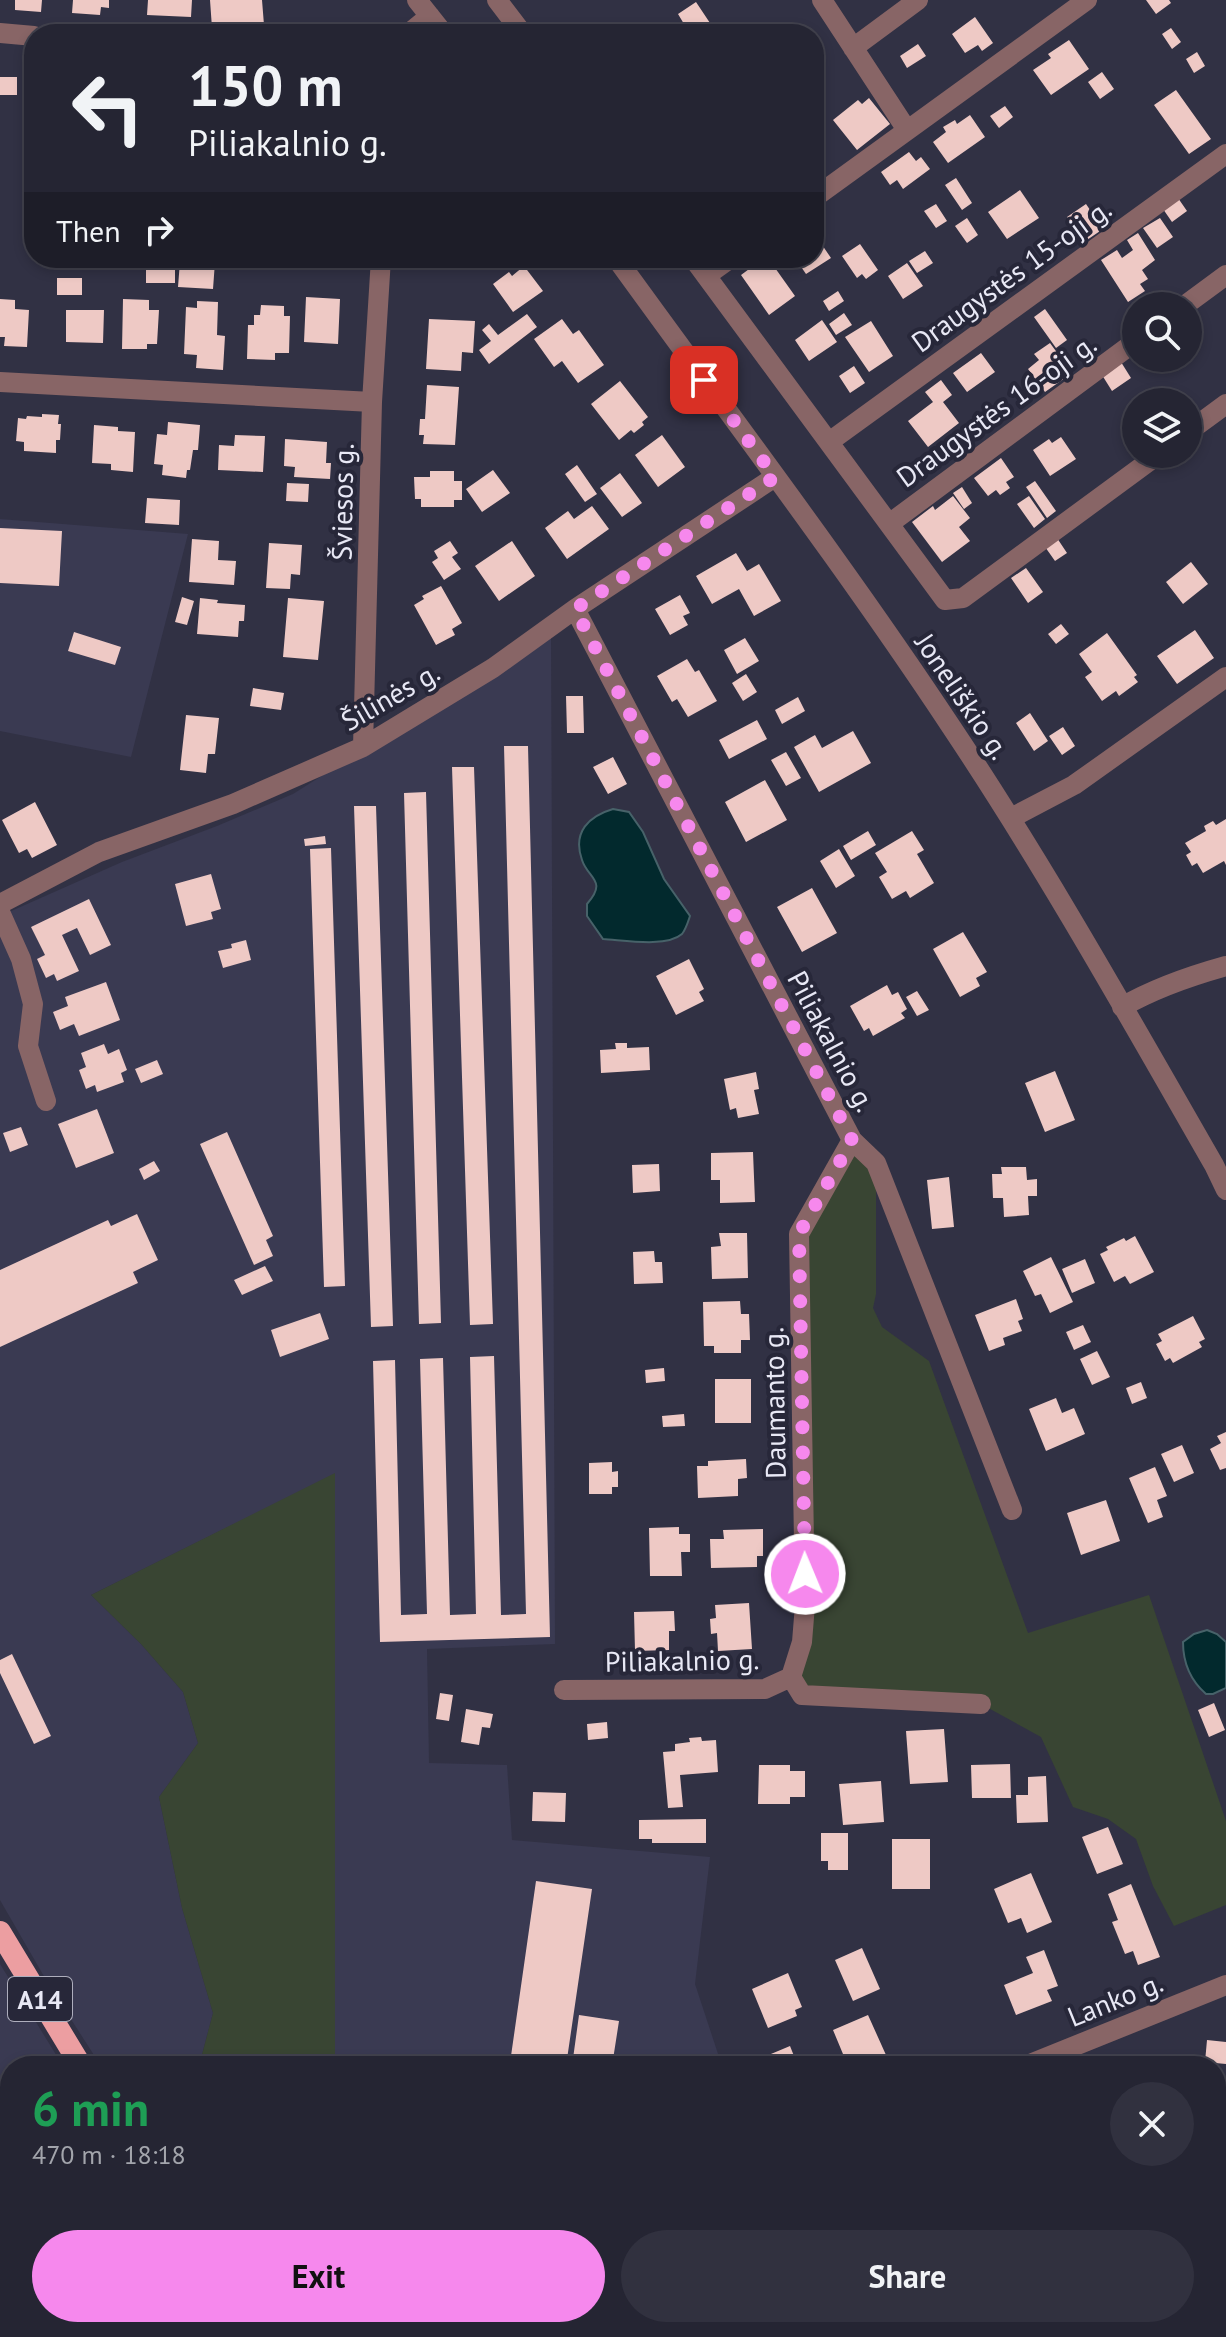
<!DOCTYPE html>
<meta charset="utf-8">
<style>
:root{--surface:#252533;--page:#31313f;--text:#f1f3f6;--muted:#a3a5ac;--line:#42424e;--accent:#f688ed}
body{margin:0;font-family:"PT Sans",sans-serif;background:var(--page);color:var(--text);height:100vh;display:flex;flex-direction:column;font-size:30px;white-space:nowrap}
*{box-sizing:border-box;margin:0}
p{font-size:26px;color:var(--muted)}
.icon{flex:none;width:44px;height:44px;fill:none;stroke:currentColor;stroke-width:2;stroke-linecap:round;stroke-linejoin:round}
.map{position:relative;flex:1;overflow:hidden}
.sheet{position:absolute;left:0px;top:2056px;width:1226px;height:282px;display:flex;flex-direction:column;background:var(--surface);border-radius:32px 32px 0 0;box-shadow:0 4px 12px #0003,0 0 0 2px var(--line)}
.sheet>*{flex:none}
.banner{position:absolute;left:24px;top:24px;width:800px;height:244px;border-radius:32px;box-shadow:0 4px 12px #0003,0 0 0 2px var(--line);background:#252533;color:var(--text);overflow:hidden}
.controls{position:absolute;left:1122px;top:292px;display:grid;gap:16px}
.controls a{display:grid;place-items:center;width:80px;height:80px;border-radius:50%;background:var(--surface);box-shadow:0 4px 12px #0003,0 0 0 2px var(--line);font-size:40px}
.pin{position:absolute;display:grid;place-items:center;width:68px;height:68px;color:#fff;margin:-34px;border-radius:16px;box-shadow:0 4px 12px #0006}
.me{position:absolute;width:88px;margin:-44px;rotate:359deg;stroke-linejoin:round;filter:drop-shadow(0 0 6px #0008)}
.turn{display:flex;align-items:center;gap:28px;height:168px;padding:0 32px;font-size:36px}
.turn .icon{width:104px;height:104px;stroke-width:2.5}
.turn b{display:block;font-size:56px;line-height:68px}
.then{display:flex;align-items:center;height:76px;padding:0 32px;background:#0003;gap:16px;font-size:30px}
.round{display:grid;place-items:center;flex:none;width:84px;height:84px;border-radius:42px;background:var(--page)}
.summary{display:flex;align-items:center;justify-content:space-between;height:136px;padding:0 32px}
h1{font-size:48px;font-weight:700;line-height:60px;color:#1e9e55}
.action{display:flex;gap:16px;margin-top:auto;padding:16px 32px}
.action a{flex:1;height:92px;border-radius:48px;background:var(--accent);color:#111;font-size:32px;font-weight:700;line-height:92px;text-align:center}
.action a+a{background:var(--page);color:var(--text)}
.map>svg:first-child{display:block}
</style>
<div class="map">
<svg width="1226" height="2337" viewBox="0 0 1226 2337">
<rect width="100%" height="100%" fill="#313144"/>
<!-- built -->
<path fill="#3a3a52" d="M0,519L188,534L131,757L0,731Z
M551,632L555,1644L427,1649L429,1763L507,1765L512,1840L710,1857L695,1984L722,2066H335V1474L91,1595L141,1644L183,1692L198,1743L159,1797L182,1908L213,2013L199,2066H101L49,1985L0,1900V916L122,862L217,826L293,794Z
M0,1964L63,2066H10V2328H240L246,2337H0Z
M335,2328H720L727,2337H335Z"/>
<!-- green -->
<path fill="#394533" d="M852,1140L876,1163V1294L873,1308L882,1327L929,1361L1028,1633L1149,1595L1226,1821V1905L1174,1926L1153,1886L1136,1839L1108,1819L1073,1807L1041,1737L981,1704L802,1695L791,1677L802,1642L799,1234Z
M335,1473V2066H199L213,2013L182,1908L159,1797L198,1743L183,1692L141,1644L91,1595Z"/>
<!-- water -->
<path fill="#02292d" stroke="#476269" stroke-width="2" d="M613,809L629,812L643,832L664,879L690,916C688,922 686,929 682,934C666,948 623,940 603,939L587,916V904C608,880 588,879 582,860C572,832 589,816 613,809Z
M1207,1630L1217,1634L1226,1642V1688L1213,1694H1206C1190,1680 1183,1662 1183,1642L1194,1634Z"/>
<!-- building -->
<path fill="#eec9c5" d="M15,0H42L41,12L15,10Z
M73,0H109V8L101,7L100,15L72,13Z
M148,0H192L191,17L147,15Z
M210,0H262L264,25L212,28Z
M1146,0H1169L1171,3L1156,14Z
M696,2L714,29L711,31L713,34H690L678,14Z
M975,17L993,43L982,51L978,45L965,53L952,34Z
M1171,28L1181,42L1172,49L1162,34Z
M1069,40L1089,69L1051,95L1033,70L1051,58L1048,54Z
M918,44L926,56L907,68L900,56Z
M1197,52L1205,66L1194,73L1186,59Z
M1102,72L1114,89L1100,99L1088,82Z
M0,77H17V95H0Z
M1176,90L1211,139L1189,154L1154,105Z
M869,98L890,124L857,150L833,120L858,100L862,104Z
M1005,106L1013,117L999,128L990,116Z
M970,115L985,137L948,163L933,142L946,132L943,127L955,120L957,124Z
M909,152L916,161L921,157L930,169L903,189L897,180L890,185L881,172Z
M956,178L972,203L962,210L945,185Z
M1020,190L1039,218L1007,239L988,212Z
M1178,198L1187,211L1172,222L1163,209Z
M936,204L947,221L936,228L924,211Z
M1086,204L1103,229L1084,242L1067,217Z
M967,218L978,235L967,243L955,226Z
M1160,218L1173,237L1157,248L1143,228Z
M814,233L831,258L806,274L795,258H814Z
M1138,233L1155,260L1142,270L1148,279L1140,284L1145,291L1128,302L1101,260L1117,250L1122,258L1133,250L1127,240Z
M860,244L878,270L866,279L862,274L857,278L842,256Z
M925,251L933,263L917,273L909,261Z
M336,258H359L358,266L335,265Z
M764,258H768L795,296L769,315L741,275Z
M146,259H175V283H146Z
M180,261L215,262L213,289L178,287Z
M907,263L923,286L903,299L888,276Z
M524,266L543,291L513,312L493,284L509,272L512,276Z
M57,278H82V295H57Z
M838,291L844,301L829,311L823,301Z
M306,297L340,299L338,344L304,342Z
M0,299L15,300V309L29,310L27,347L4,346L5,337H0Z
M123,299L149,300V310H159L157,344H147V349H122Z
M197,301L218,302L217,335L225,336L223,370L196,368L197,355L184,354L186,307L197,308Z
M261,305L284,306V316H290L289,353H275V360L247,359L248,325H254V315H260Z
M1045,309L1067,340L1056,348L1034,317Z
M66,310H104L103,343L66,342Z
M844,313L852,325L836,335L829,324Z
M527,314L537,327L489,364L479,350L491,341L482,330L489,324L498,335Z
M429,319L475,321L473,353L462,352L461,371L426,369Z
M562,319L573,334L579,330L604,365L578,383L562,361L554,367L534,339Z
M822,320L837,342L809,361L795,340Z
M871,321L893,356L869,372L845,337Z
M1050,343L1072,373L1045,392L1028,369L1039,360L1034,354Z
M981,353L995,372L967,392L953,373Z
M1121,362L1131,378L1112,391L1102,375Z
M854,366L865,383L850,393L839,376Z
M941,380L952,395L943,402L959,423L928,447L908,421L933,402L925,392Z
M620,381L648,417L642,422L644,425L634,433L631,430L619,440L591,404Z
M427,385L459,387L455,445L423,444L424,435H419L420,419H425Z
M42,414L59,415L58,424H61L60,440H56V453L24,451V442L16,441L18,418L26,419L27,416L42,417Z
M168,422L200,425L198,450H193L190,470H187L186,478L162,475L163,465L154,464L157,434L167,435Z
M94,425L118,427V431L135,432L133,472L111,470V464L92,463Z
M235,435L265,436L263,472L218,470L219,445L234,446Z
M662,435L685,467L658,487L635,455Z
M1061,437L1076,459L1050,476L1033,450L1049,439L1052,443Z
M285,439L327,442L326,463H331L330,479L294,477L295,467L284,466Z
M1001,458L1014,477L1006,482L1010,488L1000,495L996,490L988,496L974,478Z
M577,465L597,494L585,502L565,474Z
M493,470L510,493L482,512L466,489Z
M430,471H454V481H462V500H454V507H421V499H415L414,477H430Z
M620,473L642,503L622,517L600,488Z
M1035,481L1056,511L1047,518L1026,487Z
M287,483L309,484L308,502L286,501Z
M962,487L972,503L964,509L953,493Z
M953,496L970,518L959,527L970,541L942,562L912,522L933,506L935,510Z
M1029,496L1045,519L1034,528L1017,504Z
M147,498L180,500L179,525L145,523Z
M592,506L609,529L567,559L545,528L568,511L574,519Z
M0,528L62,531L59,586L0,583Z
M1055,535L1067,553L1055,561L1043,544Z
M192,539L219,541L218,560L236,561L234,585L189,582Z
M450,541L458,553L452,557L461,569L444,580L432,562L438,558L434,551Z
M512,541L535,576L499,601L475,566Z
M269,543L302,545L300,575L291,574L290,589L266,588Z
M736,553L747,571L759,564L781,601L754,616L739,589L712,604L696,576Z
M1191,562L1208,584L1183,604L1166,582Z
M1026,568L1043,592L1028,603L1011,578Z
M441,586L462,623L452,629L455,635L436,645L414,605L424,599L422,596Z
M680,595L690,613L683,616L688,625L670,635L655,609Z
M182,597L194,601L187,625L175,622Z
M200,598L218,600L217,603L245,605L244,621H239L238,637L197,634Z
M288,598L324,601L318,660L283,657Z
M1061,624L1069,634L1056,644L1048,634Z
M1195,630L1214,658L1177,684L1157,656Z
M74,632L121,647L115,665L68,651Z
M1107,633L1137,675L1134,677L1138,682L1119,696L1116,691L1102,701L1085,677L1092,672L1079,654Z
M745,638L759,661L737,674L724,650Z
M687,659L695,672L699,670L717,701L688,717L677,699L672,702L657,676Z
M746,674L757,692L743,701L732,683Z
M253,688L284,693L281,710L250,706Z
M566,696H583L584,733H567Z
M798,697L805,711L782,724L775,710Z
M1030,713L1048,741L1034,751L1016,723Z
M186,715L219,718L215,754H208L206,773L180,770Z
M757,720L767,739L729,759L719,740Z
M1063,727L1075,746L1062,755L1049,736Z
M853,731L871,763L819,792L794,747L815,735L822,748Z
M504,746H528L550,1637L380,1642L373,1361L395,1360L401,1615L427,1614L420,1359L443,1358L450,1615L476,1614L470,1357L494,1356L501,1615L526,1614Z
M786,752L801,778L786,786L771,760Z
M613,757L627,784L608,794L593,767Z
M452,767H474L493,1324L470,1325Z
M765,780L787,820L746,842L725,802Z
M426,792L441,1323L419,1324L404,793Z
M35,802L57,845L32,858L27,849L19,853L2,820Z
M354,806H376L393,1326L371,1327Z
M1226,819V865L1224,861L1203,873L1197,863L1192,866L1186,855L1191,852L1185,843L1206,831L1204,826L1213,821L1216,825Z
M868,831L876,845L851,860L843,846Z
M912,831L924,850L917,854L934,883L910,898L906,891L892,899L879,877L887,872L875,853Z
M325,836L326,844L305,846L304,839Z
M331,848L345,1286L324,1287L310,849Z
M839,849L855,876L836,888L820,861Z
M211,874L221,909L211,912L213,919L186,926L175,884Z
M812,888L837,933L802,952L777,907Z
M89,899L111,945L90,955L77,928L62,935L79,971L57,981L54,974L46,978L37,959L45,955L31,927Z
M963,932L987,972L976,978L980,986L960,997L933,949Z
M246,940L251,960L223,968L218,951L232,948L231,944Z
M689,959L704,989L699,992L704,1001L676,1015L656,976Z
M106,982L120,1020L79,1036L74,1024L60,1030L53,1012L68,1006L65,997Z
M887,985L892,995L898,992L907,1009L901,1013L905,1018L873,1036L869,1028L864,1031L850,1006Z
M917,991L929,1010L917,1016L906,997Z
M615,1043H627V1048L649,1047L650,1070L601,1073L600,1050L616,1049Z
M104,1044L108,1054L119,1049L127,1070L121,1073L124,1082L97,1092L95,1085L86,1089L79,1070L86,1067L81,1053Z
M157,1060L163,1074L141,1083L135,1069Z
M1055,1071L1075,1120L1045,1132L1025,1083Z
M756,1072L759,1089L754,1090L759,1114L738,1118L736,1108L730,1110L724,1079Z
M97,1109L114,1153L76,1168L58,1124Z
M21,1127L28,1145L10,1152L3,1133Z
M227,1132L273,1236L266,1240L273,1256L254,1265L200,1144Z
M753,1152L755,1202L720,1203V1180H711V1153Z
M154,1161L160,1171L144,1180L139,1169Z
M659,1164L660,1191L633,1193L632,1165Z
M1001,1167H1026L1027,1180L1037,1179V1196H1028L1029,1215L1004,1217L1003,1198H993L992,1174H1002Z
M949,1177L954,1227L932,1229L927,1180Z
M137,1214L158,1260L133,1272L138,1283L0,1347V1270L108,1220L111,1226Z
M719,1233H747L748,1278L712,1279L711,1247L721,1246Z
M1135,1236L1154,1272L1130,1284L1125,1276L1114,1282L1100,1254L1108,1250L1106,1247L1124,1238L1126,1241Z
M654,1251L655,1262H662L663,1283L634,1284L633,1252Z
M1051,1257L1073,1302L1050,1313L1041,1294L1035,1296L1023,1271Z
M1085,1259L1095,1283L1072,1293L1062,1269Z
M265,1266L273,1281L242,1295L234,1280Z
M1016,1299L1023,1319L1018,1321L1022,1331L1003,1338L1005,1345L989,1351L975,1315Z
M740,1301L741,1314H749L750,1340H741V1353H714V1346H704L703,1302Z
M320,1313L329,1339L280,1357L271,1330Z
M1193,1316L1205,1339L1199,1342L1202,1347L1173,1363L1170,1358L1165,1361L1156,1344L1162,1341L1158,1334Z
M1083,1325L1091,1342L1074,1350L1066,1332Z
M1097,1351L1110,1377L1092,1385L1080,1359Z
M664,1368L665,1381L646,1383L645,1370Z
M715,1379H751V1423H715Z
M1141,1382L1147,1398L1132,1404L1126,1388Z
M1056,1398L1062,1413L1074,1408L1085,1434L1046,1451L1029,1409Z
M684,1414L685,1426L663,1427L662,1416Z
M1226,1432V1468L1220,1470L1210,1449L1221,1443L1217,1436Z
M1182,1445L1194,1473L1174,1482L1161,1454Z
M746,1459L747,1478L738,1479V1496L698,1498L697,1466H708V1461Z
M612,1462V1472L618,1471V1487H612V1494H589V1463Z
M1155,1467L1167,1496L1157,1500L1163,1517L1148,1523L1129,1478Z
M1106,1500L1120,1541L1081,1555L1067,1513Z
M679,1527V1534H690V1552H681L682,1576H650L649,1528Z
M763,1529V1556H757V1567L711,1568L710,1539H724L723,1530Z
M749,1603L752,1649L718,1651L717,1633L711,1634L710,1619L716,1618L715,1605Z
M674,1611L675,1631H669V1650L635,1651L634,1612Z
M12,1654L51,1736L34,1744L0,1673V1660Z
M440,1693L453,1695L449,1721L436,1719Z
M1214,1703L1225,1730L1209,1737L1198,1710Z
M466,1709L493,1714L490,1728L482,1727L479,1745L461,1742Z
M607,1722L608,1738L588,1740L587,1724Z
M944,1729L948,1782L910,1784L906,1731Z
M701,1737L702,1741L716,1740L718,1772L680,1775L683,1807L668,1808L663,1752L675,1751V1744L690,1742L689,1738Z
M1010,1764L1011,1798H972L971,1765Z
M759,1765H790V1771H805V1797H790V1804H758Z
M1046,1776L1048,1822L1017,1823L1016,1795H1028V1777Z
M881,1781L884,1822L843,1825L839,1784Z
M533,1792L566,1793L565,1822L532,1821Z
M706,1819V1843H652V1839H639V1820Z
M1108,1827L1123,1864L1097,1874L1082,1837Z
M821,1833H848V1870H828V1861H821Z
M892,1839H930V1889H892Z
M1031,1873L1052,1922L1027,1933L1021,1918L1008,1923L994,1889Z
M536,1881L592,1889L566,2066H532L510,2063Z
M1131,1884L1160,1957L1138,1965L1133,1951L1125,1954L1112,1922L1118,1920L1108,1894Z
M862,1948L880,1989L853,2001L835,1960Z
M1044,1950L1058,1986L1047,1990L1052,2001L1016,2015L1004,1985L1033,1973L1026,1957Z
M788,1973L802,2007L795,2010L797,2016L768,2028L752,1989Z
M579,2015L619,2021L612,2066H572Z
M868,2015L886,2055L860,2066H848L833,2030Z
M1207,2040L1226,2042V2064L1205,2062Z
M790,2046L798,2066H753L752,2062Z
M817,2328H827L831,2333L837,2328H857L863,2337H805Z"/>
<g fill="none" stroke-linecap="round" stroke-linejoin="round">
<!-- minor -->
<path stroke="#886566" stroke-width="20" d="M417,0L444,34
M497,0L523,34
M822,0L907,130
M0,33L34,36
M408,34L430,16
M853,48L918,0
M814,198L1087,0
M616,258C728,413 844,565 950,725C1045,867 1129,1017 1214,1165L1226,1190
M693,258L945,600L963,598L1159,454
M706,276L731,258
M1184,306L1226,275
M0,382L372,402
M1188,432L1226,404
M829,442L1226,154
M889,524L1136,341
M575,609L852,1140L876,1163L1012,1510
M363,747L372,402L381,258
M1011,818L1074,785L1226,677
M0,904L99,852L233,804L363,747L493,668L575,609L775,477
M0,912L21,959L33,1004L28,1046L46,1101
M1122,1007C1155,988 1190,976 1226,966
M791,1677L802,1642L805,1605L799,1234L852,1140
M564,1690L765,1689L791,1677L802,1695L981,1704
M1025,2066L1226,1985
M734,2328L741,2337"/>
<!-- trunk -->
<path stroke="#ec9ea1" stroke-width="22" d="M0,1932L81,2066
M260,2328L266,2337"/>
</g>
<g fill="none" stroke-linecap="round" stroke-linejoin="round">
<!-- route -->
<path stroke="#f688ed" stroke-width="14" stroke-dasharray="0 25.2" d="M704,380L775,477L575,609L852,1140L799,1234L805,1574"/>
</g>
<g text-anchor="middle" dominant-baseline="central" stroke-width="8" stroke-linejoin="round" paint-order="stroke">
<!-- shield labels -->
<rect fill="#272739" stroke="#aeaebd" stroke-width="2" x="8" y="1977" width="64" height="44" rx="6"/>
<g font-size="26" font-weight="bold" fill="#e8e8f5">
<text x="40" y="1999">A14</text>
</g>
<!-- street labels -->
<g font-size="28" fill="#e8e8f5" stroke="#272739">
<text transform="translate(1011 275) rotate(-36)">Draugystės 15-oji g.</text>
<text transform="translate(996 410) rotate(-36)">Draugystės 16-oji g.</text>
<text transform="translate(342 502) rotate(-89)">Šviesos g.</text>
<text transform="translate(390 696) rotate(-30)">Šilinės g.</text>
<text transform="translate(963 696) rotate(56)">Joneliškio g.</text>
<text transform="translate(832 1041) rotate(62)">Piliakalnio g.</text>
<text transform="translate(774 1403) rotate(-91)">Daumanto g.</text>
<text transform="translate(682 1660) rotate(-1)">Piliakalnio g.</text>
<text transform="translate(1115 1999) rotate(-22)">Lanko g.</text>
</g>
</g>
</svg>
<div class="controls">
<a><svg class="icon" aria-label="search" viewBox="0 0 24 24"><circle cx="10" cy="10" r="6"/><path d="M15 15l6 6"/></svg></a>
<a><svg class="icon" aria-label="layers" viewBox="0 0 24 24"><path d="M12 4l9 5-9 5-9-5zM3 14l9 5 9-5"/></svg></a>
</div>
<div class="pin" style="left:704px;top:380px;background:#d93025"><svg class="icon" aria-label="arrive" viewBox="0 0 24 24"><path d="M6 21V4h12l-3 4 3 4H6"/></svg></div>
<svg class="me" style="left:805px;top:1574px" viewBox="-20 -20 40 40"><circle r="17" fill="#f688ed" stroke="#fff" stroke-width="3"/><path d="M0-11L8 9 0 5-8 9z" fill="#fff"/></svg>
<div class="banner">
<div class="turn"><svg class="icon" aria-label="left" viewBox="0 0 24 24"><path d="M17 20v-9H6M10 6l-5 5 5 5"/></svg><div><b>150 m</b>Piliakalnio g.</div></div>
<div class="then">Then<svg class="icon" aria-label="right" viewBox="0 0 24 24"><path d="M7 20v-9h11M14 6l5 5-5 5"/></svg></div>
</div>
<section class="sheet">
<div class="summary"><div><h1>6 min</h1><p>470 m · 18:18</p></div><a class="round"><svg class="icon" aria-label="close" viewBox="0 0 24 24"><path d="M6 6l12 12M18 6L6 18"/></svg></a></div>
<div class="action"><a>Exit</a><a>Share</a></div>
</section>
</div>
